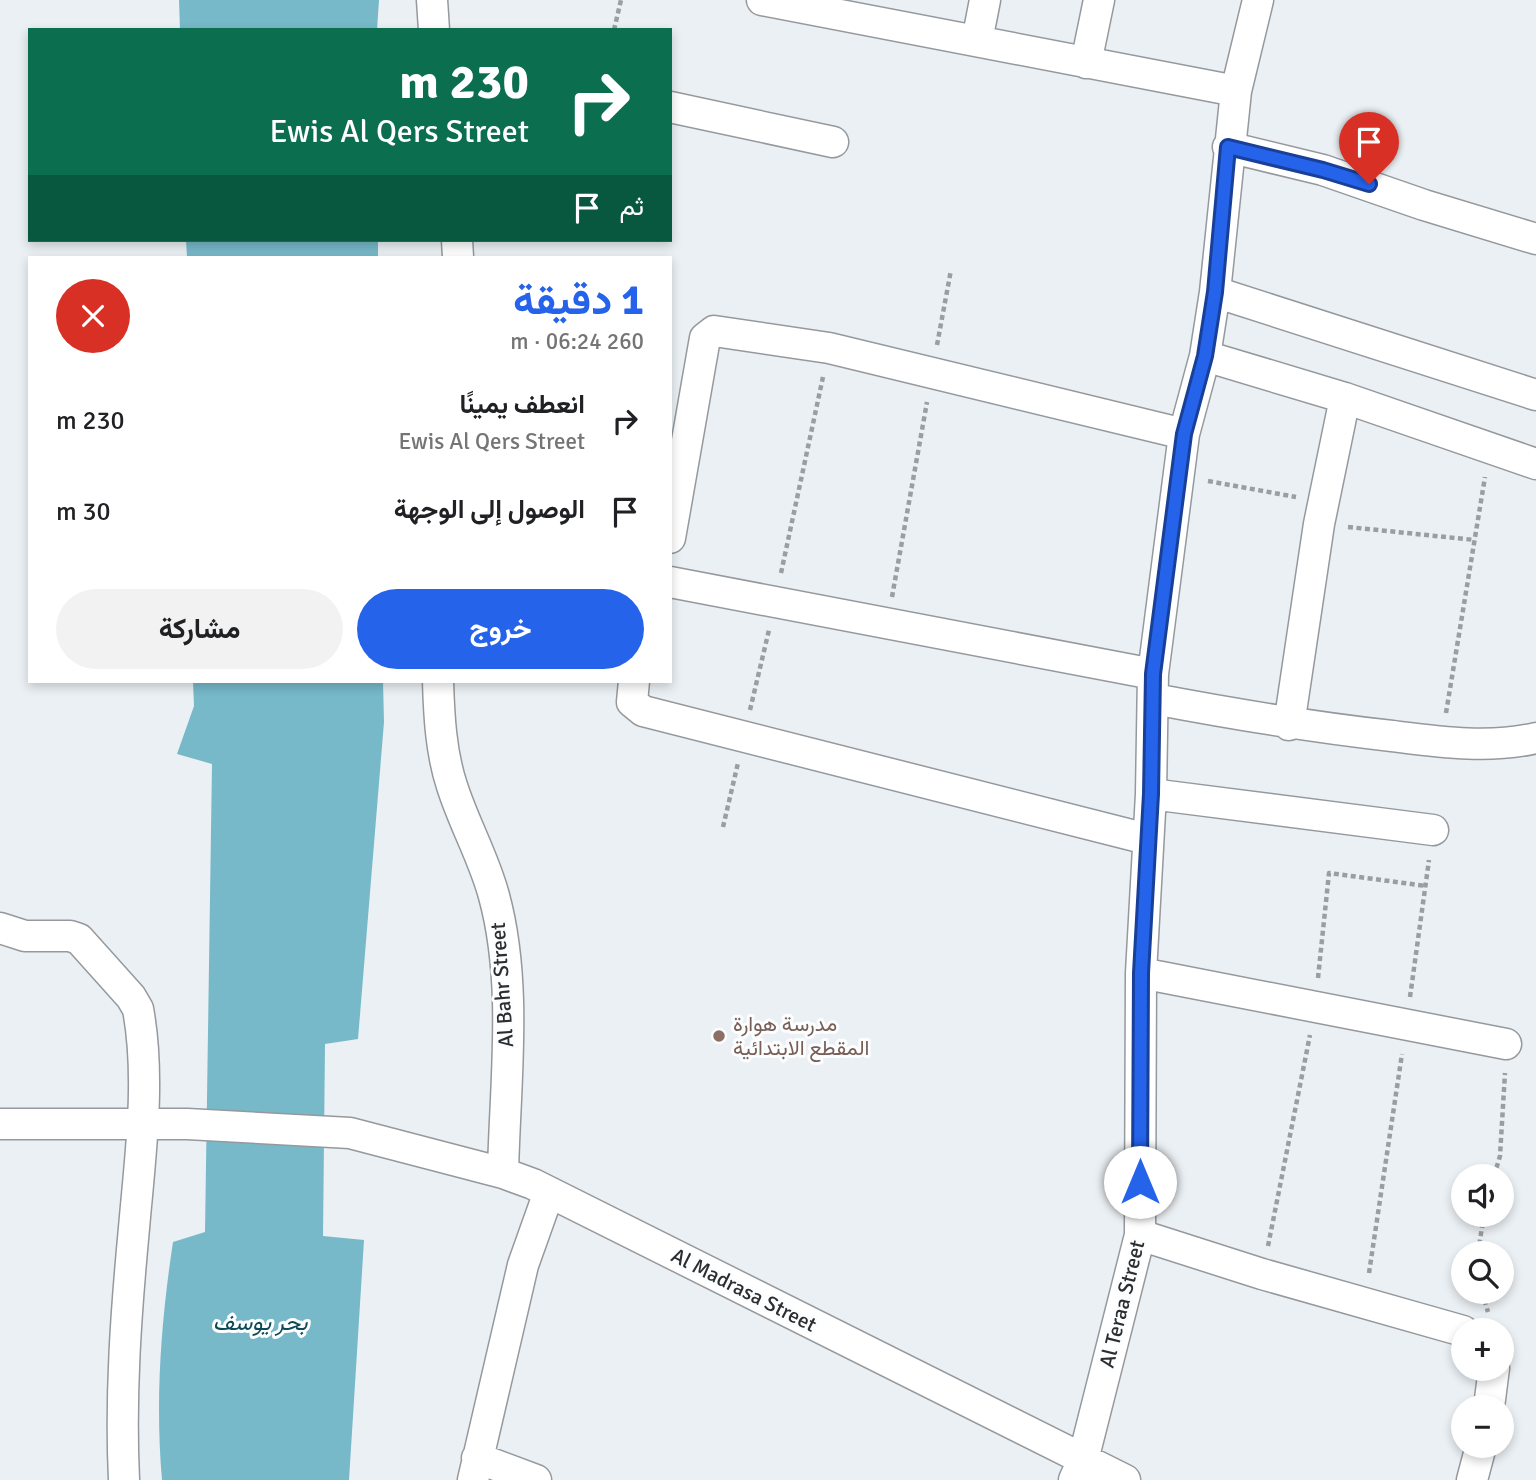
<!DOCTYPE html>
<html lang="ar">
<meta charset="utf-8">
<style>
:root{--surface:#fff;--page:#f2f2f2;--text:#202124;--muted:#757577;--accent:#2563eb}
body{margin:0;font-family:Signika,Vazirmatn,sans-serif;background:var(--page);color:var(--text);direction:rtl;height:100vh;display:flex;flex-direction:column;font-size:26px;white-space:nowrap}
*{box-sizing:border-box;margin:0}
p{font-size:23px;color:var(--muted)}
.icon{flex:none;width:38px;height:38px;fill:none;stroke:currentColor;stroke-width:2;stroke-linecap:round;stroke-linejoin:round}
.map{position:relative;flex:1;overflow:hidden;direction:ltr}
.sheet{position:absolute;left:28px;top:256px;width:644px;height:427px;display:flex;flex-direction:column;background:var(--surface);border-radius:0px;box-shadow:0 4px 10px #0003;direction:rtl}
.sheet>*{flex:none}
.guide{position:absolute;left:28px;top:28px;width:644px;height:214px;border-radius:0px;box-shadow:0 4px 10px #0003;direction:rtl;background:#0b6e4f;color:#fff;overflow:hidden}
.tools{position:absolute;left:1451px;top:1164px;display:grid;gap:14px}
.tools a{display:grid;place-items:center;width:63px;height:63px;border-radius:50%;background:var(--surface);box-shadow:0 4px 10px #0003;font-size:35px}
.pin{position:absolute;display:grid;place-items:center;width:60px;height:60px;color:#fff;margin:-72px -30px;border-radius:50% 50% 50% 0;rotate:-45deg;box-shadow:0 0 7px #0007}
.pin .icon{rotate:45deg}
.me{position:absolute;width:77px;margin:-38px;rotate:0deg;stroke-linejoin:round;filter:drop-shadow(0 0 5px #0008)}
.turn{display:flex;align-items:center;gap:24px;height:147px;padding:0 28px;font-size:32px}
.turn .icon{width:91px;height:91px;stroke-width:2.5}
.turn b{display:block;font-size:49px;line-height:60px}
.then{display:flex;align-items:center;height:66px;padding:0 28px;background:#0003;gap:14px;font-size:26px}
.round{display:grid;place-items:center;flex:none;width:74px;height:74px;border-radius:37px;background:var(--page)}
.summary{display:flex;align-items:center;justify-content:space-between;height:119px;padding:0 28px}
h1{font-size:42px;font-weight:700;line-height:52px;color:var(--accent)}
.button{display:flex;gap:14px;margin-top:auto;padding:14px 28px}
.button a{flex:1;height:80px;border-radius:42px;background:var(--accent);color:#fff;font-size:28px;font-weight:700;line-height:80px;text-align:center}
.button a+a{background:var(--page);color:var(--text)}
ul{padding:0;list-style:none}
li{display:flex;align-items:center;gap:21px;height:91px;padding:0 28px}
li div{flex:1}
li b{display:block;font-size:26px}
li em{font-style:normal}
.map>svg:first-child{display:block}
</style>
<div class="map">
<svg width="1536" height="1480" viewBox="0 0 1536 1480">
<rect width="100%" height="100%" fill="#ebf0f4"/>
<!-- water -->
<path fill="#77b9c9" d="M179,0H379L377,30H180Z
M186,240H378V257H187Z
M193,681H383L384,722L358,1039L325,1044L323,1236L364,1240L349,1480H162C155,1400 161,1321 173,1242L205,1232L212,764L177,754L194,706Z"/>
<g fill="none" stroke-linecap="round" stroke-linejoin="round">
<!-- minor casing -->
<g stroke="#95999d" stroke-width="33">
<path id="minor" d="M432,0L434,30
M762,0L1236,91
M977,41L985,0
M1086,63L1099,0
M670,107L833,142
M1228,147L1323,170L1424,205L1536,239
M457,240L458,257
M1215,292L1536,395
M1205,356L1345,398L1536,464
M670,538L705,338L714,331L829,348L1184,434
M670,582L1153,674
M438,681C439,716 441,753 452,786C464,824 484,858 494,896C518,984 505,1082 503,1173
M634,681L632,702L643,711L1147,839
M1154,699C1233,714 1311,727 1392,736C1440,742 1489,749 1536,738
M1289,725L1319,524L1345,398
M1151,794L1433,830
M0,928L25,936H70L79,939L131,997L138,1009C151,1079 140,1158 134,1228C126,1313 120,1395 124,1480
M1141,973L1506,1044
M0,1124H187L350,1133L503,1173L533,1184L1125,1480
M1140,1235L1262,1274L1463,1331
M1489,1407L1494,1368
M477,1458L536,1480
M473,1480L523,1265L549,1192
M1074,1480L1083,1460L1140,1235L1141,973L1151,794L1153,674L1184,434L1205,356L1215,292L1236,91L1258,0
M1472,1480L1481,1446"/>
</g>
<!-- path -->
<path stroke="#9a9ea0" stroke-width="4.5" stroke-dasharray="5 3.5" stroke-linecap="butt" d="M614,30L621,0
M937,345L951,270
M1208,481L1296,497
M1348,527L1475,540
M781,573L823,377
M892,597L927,402
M750,710L769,630
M1446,713L1485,477
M723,827L738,763
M1318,978L1329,873L1426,886
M1410,997L1429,860
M1494,1176L1500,1156L1505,1073
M1268,1246L1310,1035
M1478,1253L1484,1214
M1369,1273L1402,1054
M1482,1292L1488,1312"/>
<!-- minor -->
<use href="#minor" stroke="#fff" stroke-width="30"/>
</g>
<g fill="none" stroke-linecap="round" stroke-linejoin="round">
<!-- route casing -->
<g stroke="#184099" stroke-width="18">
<path id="route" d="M1140,1182L1141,973L1151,794L1153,674L1184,434L1205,356L1215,292L1228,147L1323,170L1369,184"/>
</g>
<!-- route -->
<use href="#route" stroke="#2563eb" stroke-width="12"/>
</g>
<!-- markers -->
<circle fill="#8d6e63" stroke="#fbfdff" stroke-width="2.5" cx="719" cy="1036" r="7"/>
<g text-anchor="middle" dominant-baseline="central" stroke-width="6" stroke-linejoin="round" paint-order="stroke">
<!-- street labels -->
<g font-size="21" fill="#2b2d2e" stroke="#fbfdff">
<text transform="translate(502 985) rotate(-94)">Al Bahr Street</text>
<text transform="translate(744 1290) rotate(27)">Al Madrasa Street</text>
<text transform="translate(1122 1304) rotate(-76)">Al Teraa Street</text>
</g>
<!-- education labels -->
<g font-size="21" fill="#785e54" stroke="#fbfdff" text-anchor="start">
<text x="733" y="1024">مدرسة هوارة<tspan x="733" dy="24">المقطع اﻻبتدائية</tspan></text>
</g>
<!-- water labels -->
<g font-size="23" font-style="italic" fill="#0d4955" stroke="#fbfdff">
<text x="260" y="1322">بحر يوسف</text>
</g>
</g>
</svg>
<div class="tools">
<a><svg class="icon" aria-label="sound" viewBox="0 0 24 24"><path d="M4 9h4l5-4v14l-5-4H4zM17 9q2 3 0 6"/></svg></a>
<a><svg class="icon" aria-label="search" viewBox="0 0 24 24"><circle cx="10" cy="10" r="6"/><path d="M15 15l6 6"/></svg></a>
<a>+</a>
<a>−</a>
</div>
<div class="pin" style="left:1369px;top:184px;background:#d93025"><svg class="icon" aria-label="arrive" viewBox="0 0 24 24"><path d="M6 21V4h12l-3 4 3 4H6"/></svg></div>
<svg class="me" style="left:1140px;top:1182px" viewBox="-20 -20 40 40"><circle r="19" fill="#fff"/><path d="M0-13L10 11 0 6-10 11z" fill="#2563eb"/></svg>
<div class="guide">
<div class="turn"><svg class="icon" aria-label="right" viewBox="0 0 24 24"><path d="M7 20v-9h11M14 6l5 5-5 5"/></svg><div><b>230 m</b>Ewis Al Qers Street</div></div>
<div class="then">ثم<svg class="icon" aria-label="arrive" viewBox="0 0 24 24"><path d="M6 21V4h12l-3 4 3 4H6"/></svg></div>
</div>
<section class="sheet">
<div class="summary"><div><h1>1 دقيقة</h1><p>260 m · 06:24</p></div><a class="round" style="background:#d93025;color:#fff"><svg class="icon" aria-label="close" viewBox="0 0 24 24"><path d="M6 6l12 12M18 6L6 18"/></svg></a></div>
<ul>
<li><svg class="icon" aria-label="right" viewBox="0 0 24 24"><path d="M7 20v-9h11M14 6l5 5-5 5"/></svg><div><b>انعطف يمينًا</b><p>Ewis Al Qers Street</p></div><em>230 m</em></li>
<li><svg class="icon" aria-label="arrive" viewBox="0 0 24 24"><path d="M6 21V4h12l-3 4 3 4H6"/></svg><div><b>الوصول إلى الوجهة</b></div><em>30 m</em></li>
</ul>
<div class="button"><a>خروج</a><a>مشاركة</a></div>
</section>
</div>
